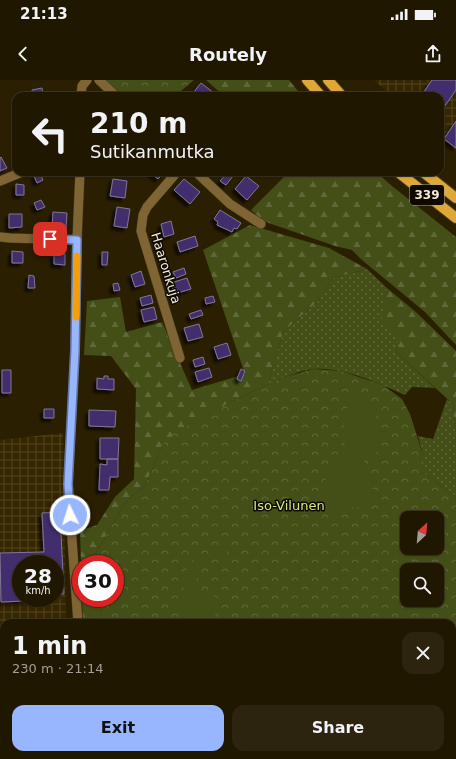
<!DOCTYPE html>
<meta charset="utf-8">
<style>
:root{--surface:#201701;--page:#2d2410;--text:#f1f3f6;--muted:#a29f99;--line:#3d3623;--accent:#98b6fd}
body{margin:0;font-family:"DejaVu Sans",sans-serif;background:var(--page);color:var(--text);height:100vh;display:flex;flex-direction:column;font-size:15px;white-space:nowrap}
*{box-sizing:border-box;margin:0}
p{font-size:13px;color:var(--muted)}
.icon{flex:none;width:22px;height:22px;fill:none;stroke:currentColor;stroke-width:2;stroke-linecap:round;stroke-linejoin:round}
.map{position:relative;flex:1;overflow:hidden}
.sheet{position:absolute;left:0px;top:539px;width:456px;height:140px;display:flex;flex-direction:column;background:var(--surface);border-radius:12px 12px 0 0;box-shadow:0 1px 3px #0004,0 0 0 1px var(--line)}
.sheet>*{flex:none}
.top-card{position:absolute;left:12px;top:12px;width:432px;height:84px;border-radius:12px;box-shadow:0 1px 3px #0004,0 0 0 1px var(--line);background:#201701;color:var(--text);overflow:hidden}
.needle{width:26px;rotate:26deg}
.fabs{position:absolute;left:400px;top:431px;display:grid;gap:8px}
.fabs a{display:grid;place-items:center;width:44px;height:44px;border-radius:8px;background:var(--surface);box-shadow:0 1px 3px #0004,0 0 0 1px var(--line);font-size:20px}
.speed{position:absolute;left:12px;top:475px;display:flex;gap:8px;font-size:20px;font-weight:700;text-align:center}
.speed>*{display:grid;place-content:center;width:52px;height:52px;border-radius:50%;background:var(--surface);box-shadow:0 1px 3px #0004,0 0 0 1px var(--line);line-height:1}
.speed small{font-size:10px;font-weight:400}
.speed .limit{border:6px solid #d22;background:#fff;color:#111}
.pin{position:absolute;display:grid;place-items:center;width:34px;height:34px;color:#fff;margin:-17px;border-radius:8px;box-shadow:0 2px 6px #0006}
.me{position:absolute;width:44px;margin:-22px;rotate:356deg;stroke-linejoin:round;filter:drop-shadow(0 0 3px #0008)}
.turn{display:flex;align-items:center;gap:14px;height:84px;padding:0 12px;font-size:18px}
.turn .icon{width:52px;height:52px;stroke-width:2.5}
.turn b{display:block;font-size:28px;line-height:34px}
.round{display:grid;place-items:center;flex:none;width:42px;height:42px;border-radius:12px;background:var(--page)}
.head{display:flex;align-items:center;justify-content:space-between;height:68px;padding:0 12px}
h1{font-size:24px;font-weight:600;line-height:30px}
.cta{display:flex;gap:8px;margin-top:auto;padding:8px 12px}
.cta a{flex:1;height:46px;border-radius:12px;background:var(--accent);color:#111;font-size:16px;font-weight:600;line-height:46px;text-align:center}
.cta a+a{background:var(--page);color:var(--text)}
.status{display:flex;justify-content:space-between;align-items:center;height:28px;padding:0 20px;background:var(--surface);direction:ltr}
.status svg{height:11px;fill:currentColor}
header{display:flex;justify-content:space-between;align-items:center;height:52px;padding:0 12px;background:var(--surface);font-size:18px;font-weight:600}
.map>svg:first-child{display:block}
</style>
<div class="status"><b>21:13</b><svg viewBox="0 0 49 12"><path d="M0 12V9h3v3zM5 12V6h3v6zM10 12V3h3v9zM15 12V0h3v12zM26 1h20v11H26zM47 4h2v5h-2z"/></svg></div>
<header><svg class="icon" aria-label="back" viewBox="0 0 24 24"><path d="M15 5l-7 7 7 7"/></svg>Routely<svg class="icon" aria-label="share" viewBox="0 0 24 24"><path d="M12 15V3M7 8l5-5 5 5M5 13v7h14v-7"/></svg></header>
<div class="map">
<svg width="456" height="679" viewBox="0 0 456 679">
<defs>
<pattern id="industrial-grid" width="8" height="8" patternUnits="userSpaceOnUse"><rect width="8" height="8" fill="#372700"/><path d="M0 4h8M4 0v8" fill="none" stroke="#544625"/></pattern>
<pattern id="grass-dots" width="8" height="8" patternUnits="userSpaceOnUse"><rect width="8" height="8" fill="#444f18"/><path d="M2 2h.1M6 6h.1" fill="none" stroke="#5f6839" stroke-width="1.8" stroke-linecap="round"/></pattern>
<pattern id="forest-firs" width="22" height="20" patternUnits="userSpaceOnUse"><rect width="22" height="20" fill="#444f18"/><path d="M5 1l3.5 6h-7zM16 11l3.5 6h-7z" fill="#5f6839"/></pattern>
<pattern id="park-crowns" width="20" height="18" patternUnits="userSpaceOnUse"><rect width="20" height="18" fill="#444f18"/><path d="M2 6a3 3 0 1 1 6 0M12 15a3 3 0 1 1 6 0" fill="none" stroke="#5f6839"/></pattern>
<filter id="shadow"><feDropShadow dx="-3.5" dy="3.5" stdDeviation="1" flood-color="#0009"/></filter>
</defs>
<rect width="100%" height="100%" fill="#2b1f01"/>
<!-- industrial -->
<path fill="url(#industrial-grid)" fill-rule="evenodd" d="M374,0H456V70L440,56V16H392Z
M63,353L66,543H4V573L0,571V360ZM21,484H55V518H21Z"/>
<!-- grass -->
<path fill="url(#grass-dots)" d="M367,189L387,208L385,222L399,260L396,272L435,308L412,307L405,315C377,303 345,287 314,289C300,290 281,299 268,304L283,252L317,222L333,198Z
M447,319L453,324L456,360V419L455,416L423,392V375L418,356L433,359Z"/>
<!-- forest -->
<path fill="url(#forest-firs)" d="M206,0H289L302,16H224Z
M286,92H376L392,106L456,157V265L425,232L362,180L352,170L335,166L263,141L251,130L287,94Z
M250,145L329,168L367,189L333,198L317,222L283,252L268,304L227,324L162,365L145,406L126,421L93,478V484H81L80,451L97,445L115,417L134,399L136,309L111,276L84,275L87,221L120,217L126,252L162,242L192,310L245,294L203,170Z
M387,208L417,233L456,271V360L453,324L396,272L399,260L381,243Z
M82,518H98L103,543H83Z
M456,538V603L452,608V545Z
M0,618L4,620V675L0,679Z
M30,675H90L96,679H27Z"/>
<!-- park -->
<path fill="url(#park-crowns)" fill-rule="evenodd" d="M105,0H194L175,16H121Z
M314,289L341,291L383,305L402,319L410,334L423,375V392L455,416L456,419V538L452,545V543H103L98,518H115V484H93V478L126,421L145,406L162,365L176,352L203,338L227,324L268,304L288,296ZM407,438H437V468H407ZM407,490H437V520H407Z
M173,675H348L343,679H177Z"/>
<!-- pitch -->
<path fill="#444f18" d="M355,312C358,314 361,315 364,317C374,325 384,351 381,364C380,369 375,374 372,377L360,373V374C370,391 377,407 371,426L366,429C355,426 342,427 331,430C321,433 316,438 306,432L318,414L341,370L344,366L347,355L343,350L348,324Z
M220,466L226,468L227,473C224,478 221,477 216,478C200,484 192,492 199,509L217,518C222,531 213,534 211,543H181L183,535L180,517L183,511L186,490L194,480L217,469Z"/>
<!-- building -->
<path fill="#432e6d" stroke="#7f7797" filter="url(#shadow)" d="M432,0H456V10L440,33V16H421Z
M201,3L218,16H197L193,13Z
M42,8L43,16H33L32,10Z
M456,41V68L444,59Z
M1,77L7,88L0,91V78Z
M152,92H165L158,99L151,93Z
M228,92L233,96L226,105L220,101Z
M40,93L43,100L37,103L34,96Z
M246,96L259,106L247,120L235,109Z
M113,99L127,101L125,118L110,116Z
M184,99L200,112L190,124L174,110Z
M16,104L24,105V115H16Z
M41,120L45,127L37,130L34,123Z
M117,127L130,129L127,148L114,146Z
M220,130L241,143L237,149L234,148L232,152L217,145L218,142L214,139Z
M53,132L67,133L66,149L52,148Z
M9,134H22V147L9,148Z
M171,141L174,154L164,157L161,144Z
M195,156L198,166L180,172L177,162Z
M12,171L23,172V183H12Z
M102,172H108L107,185H102Z
M54,174H65V185L54,184Z
M184,188L186,194L176,198L173,192Z
M141,191L145,204L135,207L131,195Z
M29,195L34,196L35,208H28Z
M187,198L191,209L174,214L171,203Z
M118,203L120,210L114,211L113,204Z
M151,215L153,223L142,226L140,218Z
M213,216L215,222L206,224L205,218Z
M154,227L157,239L144,242L141,230Z
M201,230L203,235L191,239L189,234Z
M199,244L203,257L188,261L184,248Z
M227,263L231,275L218,279L214,267Z
M203,277L205,284L195,287L193,280Z
M209,288L212,297L198,302L195,292Z
M241,289L245,291L241,301L237,299Z
M2,290H11V313H2Z
M104,296H108V299H114V310L97,309V298L104,299Z
M44,329H54V338H44Z
M89,330L116,331L115,347L89,346Z
M100,358H119L118,379H100Z
M107,379H118V397H110L109,410H99L100,384L107,385Z
M60,432L64,514H55V484H21V518H48V520L1,522L0,473L44,472L42,433Z"/>
<g fill="none" stroke-linecap="round" stroke-linejoin="round">
<!-- minor casing -->
<g stroke="#473b1f" stroke-width="10">
<path id="minor" d="M99,0L116,16
M81,16L82,6L87,0
M177,92L147,127L143,135L141,151L180,278
M196,92L230,124L261,144
M0,101L22,92
M0,157L10,158L77,160
M78,543L68,404L75,271L77,160L80,92
M13,679L17,675"/>
</g>
<!-- major casing -->
<g stroke="#473b1f" stroke-width="12">
<path id="major" d="M307,0L321,16
M328,0L342,16
M398,92L456,138
M423,92L456,118
M0,594L4,597
M128,675L134,679"/>
</g>
<!-- highway casing -->
<g stroke="#473b1f" stroke-width="14">
<path id="highway" d="M452,619L456,615
M452,641L456,637
M402,679L407,675
M440,679L445,675
M450,679L456,676"/>
</g>
<!-- minor -->
<use href="#minor" stroke="#7f6434" stroke-width="9"/>
<!-- major -->
<use href="#major" stroke="#dfa736" stroke-width="10"/>
<!-- highway -->
<use href="#highway" stroke="#fbc562" stroke-width="12"/>
</g>
<g fill="none" stroke-linecap="round" stroke-linejoin="round">
<!-- route casing -->
<g stroke="#6376a4" stroke-width="10">
<path id="route" d="M50,159L77,160L75,271L68,404L70,435"/>
</g>
<!-- route -->
<use href="#route" stroke="#98b6fd" stroke-width="7"/>
<!-- slow -->
<path stroke="#f59e0b" stroke-width="7" d="M76,237L77,176"/>
</g>
<g text-anchor="middle" dominant-baseline="central" stroke-width="3" stroke-linejoin="round" paint-order="stroke">
<!-- shield labels -->
<rect fill="#0f0a01" stroke="#afa798" stroke-width="1" x="410" y="105" width="34" height="20" rx="3"/>
<g font-size="12" font-weight="bold" fill="#f3ead9">
<text x="427" y="115">339</text>
</g>
<!-- street labels -->
<g font-size="13" fill="#f3ead9" stroke="#0f0a01">
<text transform="translate(166 188) rotate(73)">Haaronkuja</text>
</g>
<!-- park labels -->
<g font-size="13" fill="#d2eb81" stroke="#0f0a01">
<text x="289" y="425">Iso-Vilunen</text>
</g>
</g>
</svg>
<div class="fabs">
<a><svg class="needle" viewBox="-14 -14 28 28"><path d="M0-13l5 13h-10z" fill="#e53935"/><path d="M0 13l5-13h-10z" fill="#a29f99"/></svg></a>
<a><svg class="icon" aria-label="search" viewBox="0 0 24 24"><circle cx="10" cy="10" r="6"/><path d="M15 15l6 6"/></svg></a>
</div>
<div class="speed"><div>28<small>km/h</small></div><div class="limit">30</div></div>
<div class="pin" style="left:50px;top:159px;background:#d93025"><svg class="icon" aria-label="arrive" viewBox="0 0 24 24"><path d="M6 21V4h12l-3 4 3 4H6"/></svg></div>
<svg class="me" style="left:70px;top:435px" viewBox="-20 -20 40 40"><circle r="17" fill="#98b6fd" stroke="#fff" stroke-width="3"/><path d="M0-11L8 9 0 5-8 9z" fill="#fff"/></svg>
<div class="top-card">
<div class="turn"><svg class="icon" aria-label="left" viewBox="0 0 24 24"><path d="M17 20v-9H6M10 6l-5 5 5 5"/></svg><div><b>210 m</b>Sutikanmutka</div></div>
</div>
<section class="sheet">
<div class="head"><div><h1>1 min</h1><p>230 m · 21:14</p></div><a class="round"><svg class="icon" aria-label="close" viewBox="0 0 24 24"><path d="M6 6l12 12M18 6L6 18"/></svg></a></div>
<div class="cta"><a>Exit</a><a>Share</a></div>
</section>
</div>
